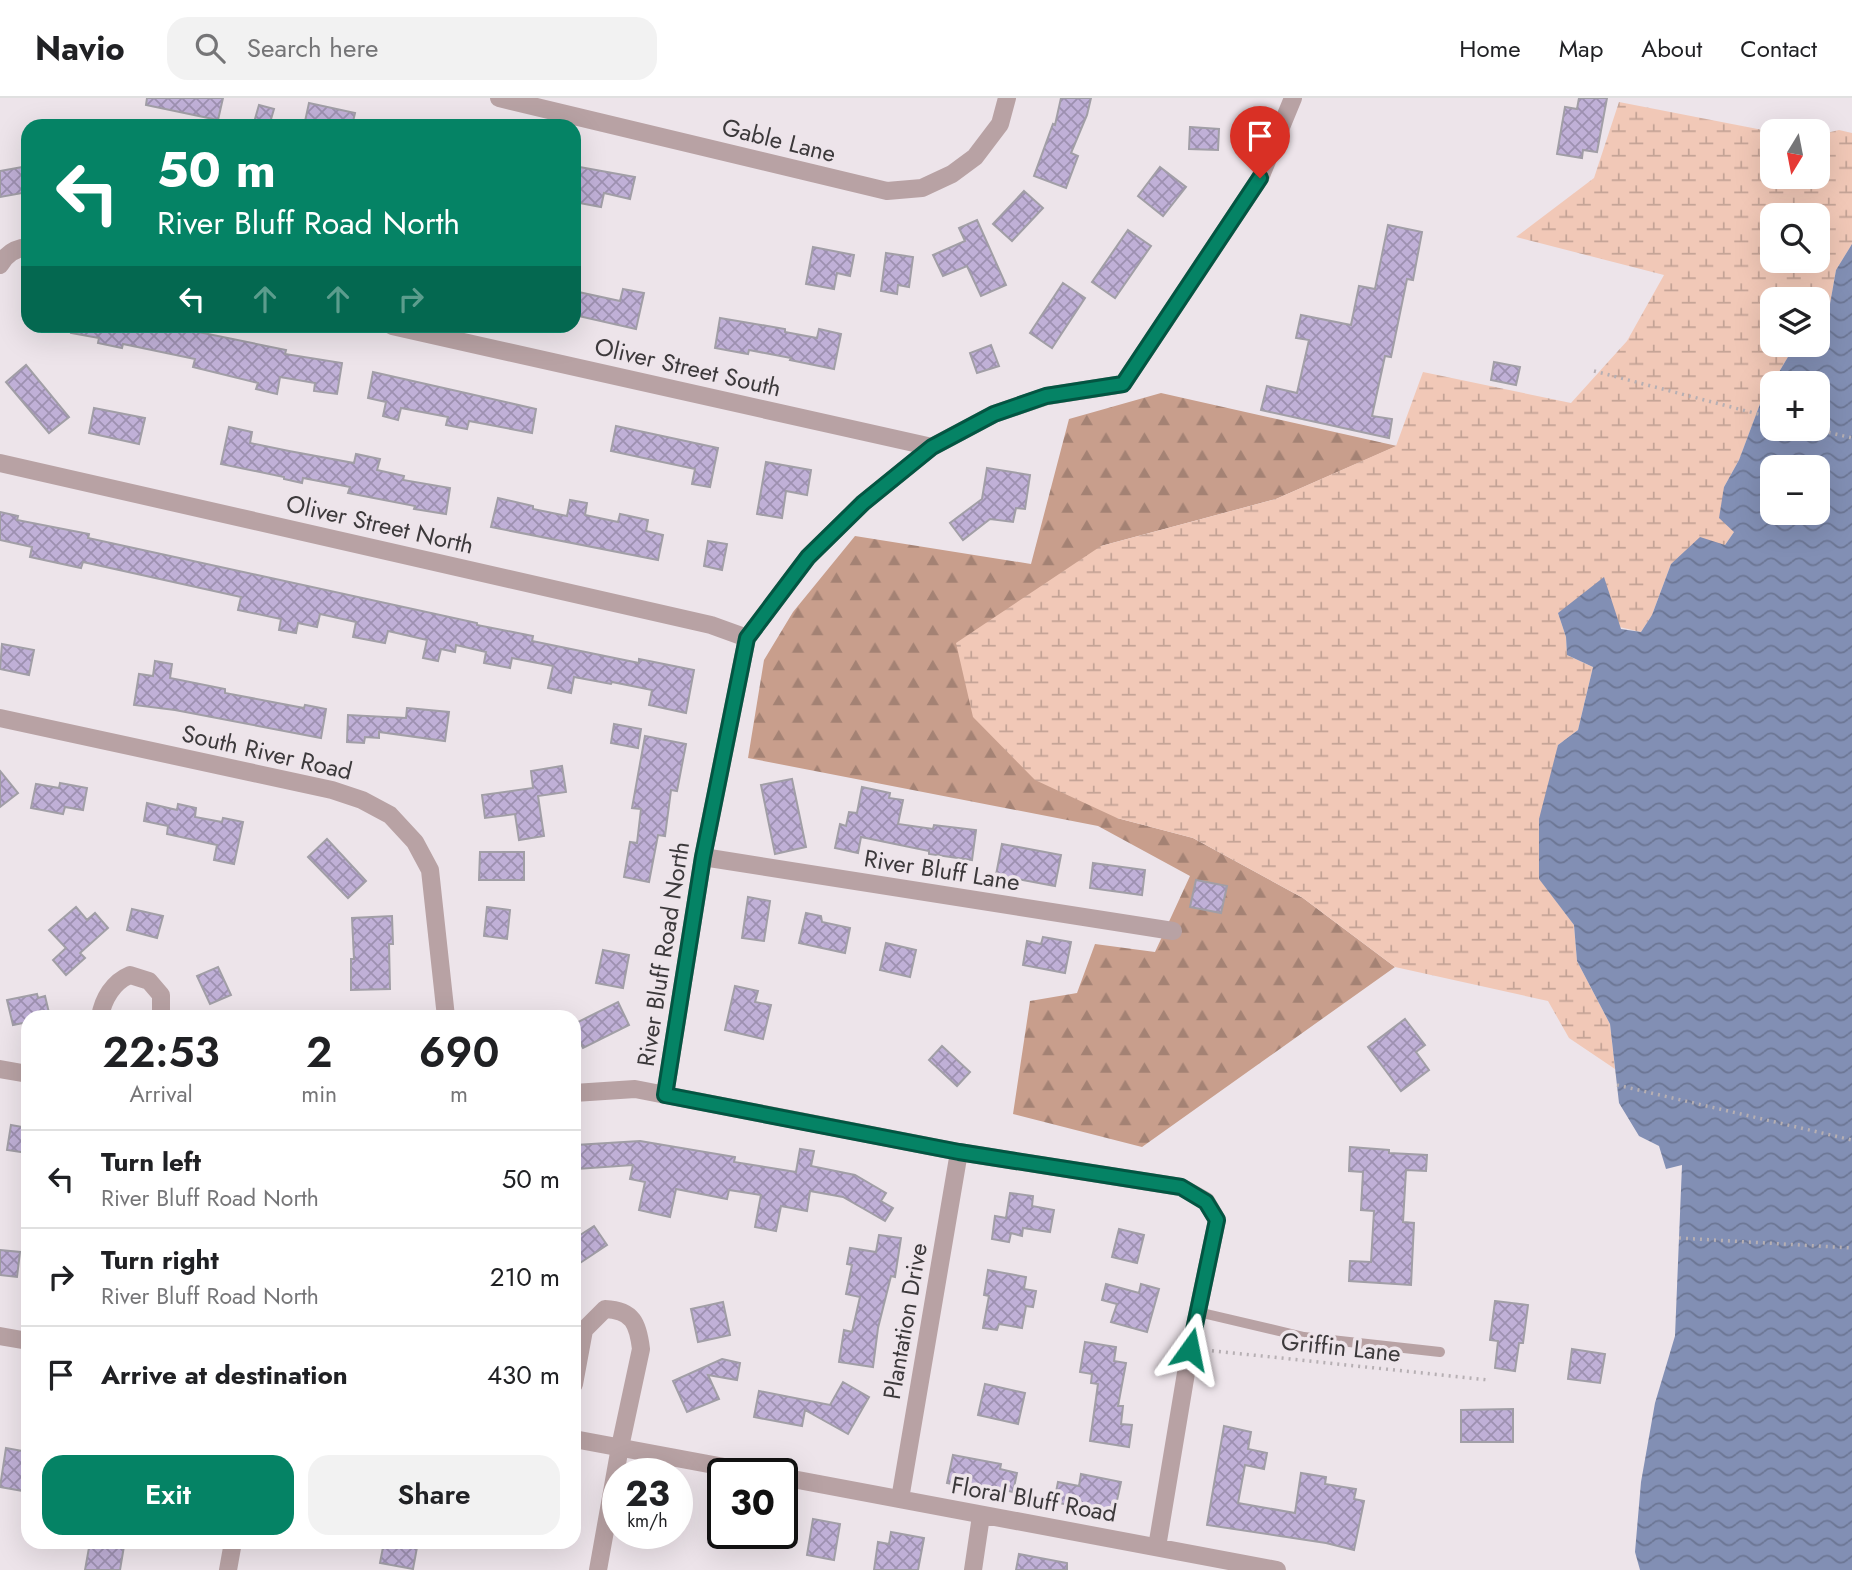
<!DOCTYPE html>
<meta charset="utf-8">
<style>
:root{--surface:#fff;--page:#f2f2f2;--text:#202124;--muted:#757577;--line:#e0e0e0;--accent:#058365}
body{margin:0;font-family:Jost,sans-serif;background:var(--page);color:var(--text);height:100vh;display:flex;flex-direction:column;font-size:26px;white-space:nowrap}
*{box-sizing:border-box;margin:0}
p{font-size:23px;color:var(--muted)}
.icon{flex:none;width:38px;height:38px;fill:none;stroke:currentColor;stroke-width:2;stroke-linecap:round;stroke-linejoin:round}
.map{position:relative;flex:1;overflow:hidden}
.drawer{position:absolute;left:21px;top:912px;width:560px;height:539px;display:flex;flex-direction:column;background:var(--surface);border-radius:21px;box-shadow:0 7px 28px #0002}
.drawer>*{flex:none}
.guide{position:absolute;left:21px;top:21px;width:560px;height:214px;border-radius:21px;box-shadow:0 7px 28px #0002;background:#058365;color:#fff;overflow:hidden}
.needle{width:46px;rotate:190deg}
.tools{position:absolute;left:1760px;top:21px;display:grid;gap:14px}
.tools a{display:grid;place-items:center;width:70px;height:70px;border-radius:14px;background:var(--surface);box-shadow:0 7px 28px #0002;font-size:35px}
.speed{position:absolute;left:602px;top:1360px;display:flex;gap:14px;font-size:35px;font-weight:700;text-align:center}
.speed>*{display:grid;place-content:center;width:91px;height:91px;border-radius:50%;background:var(--surface);box-shadow:0 7px 28px #0002;line-height:1}
.speed small{font-size:18px;font-weight:400}
.speed .limit{border:4px solid #111;border-radius:10px;background:#fff;color:#111}
.pin{position:absolute;display:grid;place-items:center;width:60px;height:60px;color:#fff;margin:-72px -30px;border-radius:50% 50% 50% 0;rotate:-45deg;box-shadow:0 0 7px #0007}
.pin .icon{rotate:45deg}
.me{position:absolute;width:77px;margin:-38px;rotate:12deg;stroke-linejoin:round;filter:drop-shadow(0 0 5px #0008)}
.turn{display:flex;align-items:center;gap:24px;height:147px;padding:0 21px;font-size:32px}
.turn .icon{width:91px;height:91px;stroke-width:2.5}
.turn b{display:block;font-size:49px;line-height:60px}
.lanes{display:flex;align-items:center;height:66px;padding:0 21px;background:#0003;justify-content:center;gap:35px;direction:ltr}
.lanes .off{opacity:.35}
.eta{display:flex;justify-content:space-evenly;align-items:center;height:119px;text-align:center}
.eta b{font-size:42px;font-weight:600;line-height:49px}
.button{display:flex;gap:14px;margin-top:auto;padding:14px 21px}
.button a{flex:1;height:80px;border-radius:21px;background:var(--accent);color:#fff;font-size:28px;font-weight:600;line-height:80px;text-align:center}
.button a+a{background:var(--page);color:var(--text)}
ul{padding:0;list-style:none}
li{display:flex;align-items:center;gap:21px;height:98px;padding:0 21px;border-top:2px solid var(--line)}
li div{flex:1}
li b{display:block;font-size:26px}
li em{font-style:normal}
header{display:flex;align-items:center;gap:42px;box-sizing:border-box;height:98px;padding:0 35px;background:var(--surface);border-bottom:2px solid var(--line)}
header strong{font-size:33px}
nav{display:flex;gap:38px;margin-inline-start:auto;font-size:24px}
.search{width:490px;height:63px;background:var(--page);display:flex;align-items:center;gap:18px;box-sizing:border-box;padding:0 24px;border-radius:21px;color:var(--muted);font-size:26px}
.map>svg:first-child{display:block}
</style>
<header>
<strong>Navio</strong>
<div class="search"><svg class="icon" aria-label="search" viewBox="0 0 24 24"><circle cx="10" cy="10" r="6"/><path d="M15 15l6 6"/></svg>Search here</div>
<nav><a>Home</a><a>Map</a><a>About</a><a>Contact</a></nav>
</header>
<div class="map">
<svg width="1852" height="1472" viewBox="0 0 1852 1472">
<defs>
<pattern id="forest-firs" width="22" height="20" patternUnits="userSpaceOnUse" patternTransform="scale(1.75)"><rect width="22" height="20" fill="#c89e8c"/><path d="M5 1l3.5 6h-7zM16 11l3.5 6h-7z" fill="#a48274"/></pattern>
<pattern id="wetland-marsh" width="20" height="14" patternUnits="userSpaceOnUse" patternTransform="scale(1.75)"><rect width="20" height="14" fill="#f1c8b7"/><path d="M1 5h8M5 5V1M11 12h8M15 12V8" fill="none" stroke="#c4a396"/></pattern>
<pattern id="water-waves" width="16" height="10" patternUnits="userSpaceOnUse" patternTransform="scale(1.75)"><rect width="16" height="10" fill="#828fb4"/><path d="M0 5q4-4 8 0t8 0" fill="none" stroke="#6c7694"/></pattern>
<pattern id="building-cross-hatch" width="8" height="8" patternUnits="userSpaceOnUse" patternTransform="scale(1.75)"><rect width="8" height="8" fill="#c0b0d7"/><path d="M0 0l8 8M0 8l8-8" fill="none" stroke="#9d90b0"/></pattern>
</defs>
<rect width="100%" height="100%" fill="#ede4ea"/>
<!-- forest -->
<path fill="url(#forest-firs)" d="M1161,295L1397,348L1276,401L1101,448L1117,720L1193,740L1303,800L1395,869L1142,1049L1013,1016L1030,903L1077,895L1095,846L1155,854L1190,778L1098,728L748,660L764,562L793,514L855,438L1031,466L1069,321Z"/>
<!-- wetland -->
<path fill="url(#wetland-marsh)" fill-rule="evenodd" d="M1619,4L1773,34V79H1818V37L1839,32L1852,35V146L1836,172L1827,223L1818,229V201H1773V247H1795L1760,306L1739,362L1724,389L1734,434L1725,447L1671,466L1652,517L1641,534L1558,515L1566,539L1567,557L1593,569L1578,632L1558,647L1539,780L1574,827L1577,863L1610,926L1615,971L1569,940L1548,903L1395,869L1303,800L1193,740L1117,720L1035,682L973,619L956,545L1101,448L1276,401L1396,348L1423,274L1571,305L1627,243L1664,177L1516,139L1594,80ZM1773,117H1818V163H1773Z"/>
<!-- water -->
<path fill="url(#water-waves)" fill-rule="evenodd" d="M1852,146V1472H1640L1635,1454L1641,1384L1655,1305L1675,1238L1682,1067L1666,1071L1659,1048L1639,1038L1619,1005L1610,926L1577,863L1574,827L1539,781V721L1558,647L1578,632L1593,569L1567,557L1566,539L1558,515L1604,479L1621,531L1641,534L1652,517L1671,466L1700,439L1725,447L1734,434L1719,420L1724,389L1739,362L1760,306L1795,247H1818V229L1827,223L1836,172ZM1773,285H1818V331H1773ZM1773,369H1818V415H1773Z"/>
<!-- building -->
<path fill="url(#building-cross-hatch)" stroke="#a19ea6" stroke-width="2" d="M147,0H223L218,22L146,7Z
M1061,0H1091L1087,17L1071,55L1078,58L1066,90L1034,78L1053,26L1055,27Z
M1579,0H1607L1597,54L1583,52L1582,60L1557,56L1565,9L1577,11Z
M309,5L355,15L352,28H304Z
M259,7L274,11L269,28H253Z
M1190,29L1219,31L1218,52L1189,51Z
M28,68V94L0,99V73Z
M574,68L635,79L630,101L604,95L601,109L574,104Z
M1160,69L1186,89L1163,118L1138,98Z
M1024,93L1043,110L1012,143L993,126Z
M977,122L1006,187L981,198L967,168L943,178L933,157L965,143L959,130Z
M1388,127L1422,134L1413,182L1407,181L1391,259L1385,258L1372,318L1392,321L1389,340L1261,312L1267,288L1297,295L1309,242L1296,240L1301,217L1351,227L1359,188L1375,191Z
M1128,132L1151,148L1115,200L1092,184Z
M813,149L854,157L850,178L837,175L834,191L806,186Z
M886,155L913,159L909,189L898,187L897,196L881,193Z
M1063,185L1085,200L1052,250L1030,235Z
M623,191L644,195L636,231L574,217V193L620,203Z
M720,220L785,231V234L817,240L819,231L841,236L834,271L790,262L791,260L749,252L748,256L715,250Z
M72,228H169L286,252L285,256L342,265L337,296L314,293L315,285L280,279L277,296L256,291L258,285L193,269L195,261L123,246L122,250L98,245L99,240L71,235Z
M991,247L999,268L977,275L970,255Z
M1494,264L1520,269L1516,287L1491,282Z
M26,267L69,319L49,335L6,284Z
M373,274L536,311L532,335L469,323L467,331L446,327L448,319L401,310L398,322L383,318L386,304L368,300Z
M94,310L145,320L139,346L89,335Z
M616,328L718,350L710,389L692,386L695,371L611,353Z
M229,329L252,334L250,345L289,353L354,365L356,356L380,361L377,372L404,378L403,382L450,390L446,416L414,411L415,408L348,395L350,389L303,380L302,385L284,381V379L221,366Z
M766,364L811,372L807,397L786,393L782,420L757,416Z
M987,370L1030,377L1025,411L1016,410L1013,424L990,421L963,442L950,425L982,401Z
M498,400L533,408V411L567,418L570,402L587,405L585,417L618,424L620,416L648,422L646,433L663,437L658,462L491,429Z
M0,414L18,418L17,422L89,436L88,440L477,525V527L533,538L532,543L639,565V561L694,572L686,615L649,607L652,592L612,584L611,586L574,579L571,595L548,590L553,568L512,560L510,570L484,565L486,554L456,547L455,554L441,551L438,563L423,560L427,542L388,533L385,545L353,539L356,524L320,516L317,529L298,525L296,535L279,532L281,521L238,512L241,499L83,464L81,470L30,459L32,449L0,442Z
M708,443L727,446L722,472L704,468Z
M2,546L34,552L29,577L0,571Z
M155,563L172,566L170,580L225,591V595L304,610L305,607L326,611L321,640L175,612L134,607L139,576L153,578Z
M407,610L449,614L445,643L379,634V640L365,639L364,645L347,644L348,617L406,620Z
M614,626L641,631L638,650L611,645Z
M645,638L686,646L677,693L671,692L665,738L658,737L649,784L624,779L630,744L637,745L641,711L632,710Z
M562,668L566,694L538,698L544,738L519,742L515,716L485,720L482,697L533,690L531,673Z
M0,673L18,695L0,709Z
M792,681L806,749L775,756L761,687Z
M60,685L87,690L83,712L65,709L63,716L31,710L36,686L59,690Z
M862,689L890,695L889,700L903,702L898,726L933,731L934,727L976,732L972,762L929,756V753L861,739L858,755L835,750L840,726L846,728L849,714L857,715Z
M147,705L177,712L178,706L196,710L195,719L222,724L223,720L243,724L234,766L214,762L217,747L167,736L168,728L144,723Z
M327,741L366,783L348,800L308,759Z
M1002,746L1061,757L1055,788L996,777Z
M480,754H524V782H479Z
M1093,765L1145,772L1142,797L1090,790Z
M1196,782L1227,788L1221,815L1190,809Z
M748,799L770,803L764,843L742,840Z
M76,809L87,822L95,815L108,830L80,855L85,860L66,877L53,862L66,850L49,832Z
M487,809L510,812L507,841L484,838Z
M132,811L163,818L157,840L127,832Z
M806,815L821,818L822,824L850,830L845,855L799,845Z
M392,818L393,846H389L390,891L351,892V861H354L352,820Z
M1043,839L1071,844L1065,875L1023,867L1027,843L1041,846Z
M886,845L916,852L910,879L880,872Z
M603,852L629,857L623,890L596,885Z
M218,869L231,897L210,906L197,878Z
M735,888L758,893L755,904L771,907L763,941L725,932Z
M37,896L38,900L45,898L50,919H28V924L13,927L7,902Z
M618,904L629,927L583,950L574,932V926Z
M1405,921L1425,947L1416,954L1429,972L1401,993L1368,949Z
M942,948L970,974L957,988L929,962Z
M11,1027L28,1030V1055L7,1052Z
M640,1043L735,1059L734,1064L796,1074L800,1051L814,1053L811,1068L855,1077L886,1095L881,1103L893,1110L885,1123L843,1099L810,1093L807,1113L781,1108L776,1133L755,1129L761,1097L729,1092L727,1101L676,1091L670,1119L639,1112L645,1084L630,1081L633,1067L577,1071L576,1047Z
M1350,1049L1389,1052V1055L1427,1057L1426,1073L1406,1072L1403,1124L1414,1125L1411,1187L1349,1183L1350,1163L1371,1164L1374,1113L1361,1112L1363,1074L1349,1073Z
M1010,1095L1033,1098L1032,1108L1054,1112L1050,1134L1023,1130L1022,1138L1011,1135L1009,1144L992,1141L995,1118L1006,1120Z
M594,1128L607,1147L574,1169V1141Z
M1119,1131L1144,1137L1137,1165L1112,1159Z
M879,1137L901,1140L895,1179L891,1178L878,1230L873,1269L839,1264L844,1232L852,1234L860,1199L846,1196L852,1167L847,1166L850,1150L876,1154Z
M0,1152L20,1154L17,1179L0,1177Z
M988,1172L1026,1179L1024,1191L1036,1193L1033,1209L1026,1208L1022,1230L999,1226L997,1232L983,1230L989,1198L984,1197Z
M1106,1186L1139,1195L1141,1186L1159,1191L1147,1234L1111,1224L1117,1206L1102,1202Z
M1495,1203L1528,1207L1523,1245H1519L1515,1273L1495,1270L1498,1243L1490,1242Z
M723,1204L730,1237L698,1244L691,1211Z
M1085,1244L1116,1249L1114,1263L1126,1265L1118,1308H1123L1121,1326L1132,1327L1129,1349L1090,1343L1098,1286L1091,1285L1092,1276L1080,1274Z
M1572,1251L1605,1256L1600,1285L1568,1281Z
M722,1261L740,1265L737,1282L708,1277L719,1301L687,1314L673,1283Z
M843,1284L869,1299L848,1336L805,1312L802,1328L754,1319L759,1293L830,1307Z
M985,1286L1025,1295L1018,1326L978,1317Z
M1513,1311V1344H1461V1312Z
M1224,1328L1251,1334L1248,1351L1267,1355L1264,1371L1245,1367L1238,1405L1295,1415L1301,1375L1326,1379L1325,1386L1356,1391L1354,1401L1364,1403L1354,1452L1326,1445L1207,1427Z
M6,1350L28,1354L23,1393L0,1389Z
M953,1357L1001,1366L1000,1371L1017,1375L1013,1394L996,1390L995,1395L947,1385Z
M1081,1376L1121,1384L1114,1416L1054,1404L1058,1384L1079,1388Z
M813,1421L840,1426L834,1462L807,1457Z
M891,1434L924,1440L918,1472H874L878,1444L889,1446Z
M90,1444L124,1448L120,1472H85Z
M384,1444H418L413,1471L380,1465Z
M1019,1456L1067,1465V1472H1016Z"/>
<g fill="none" stroke-linecap="round" stroke-linejoin="round">
<!-- path -->
<path stroke="#b6afb3" stroke-width="3.5" stroke-dasharray="2 5" stroke-linecap="butt" d="M1594,273L1773,320
M1815,331L1852,340
M1617,987L1852,1042
M1679,1140L1852,1150
M1205,1252L1489,1282"/>
<!-- lane -->
<path stroke="#b8a2a4" stroke-width="10" d="M1198,1214L1304,1239L1440,1254"/>
<!-- street -->
<path stroke="#b8a2a4" stroke-width="18" d="M499,0L887,93L922,90L952,76L975,59L1000,26L1007,0
M0,167C6,156 16,150 28,149
M392,228L932,349
M0,365L711,527L747,540
M0,620L332,692L362,702L390,717L415,744L430,772L446,919
M703,759L1173,833
M100,919C103,901 113,884 130,877L149,883L161,897V919
M0,971L28,976
M574,995L635,991L959,1054L1181,1089L1206,1103L1217,1122L1190,1251L1157,1449
M665,997L703,759L747,540L808,459L863,405L932,349L994,316L1047,298L1123,286L1260,80L1293,0
M0,1238L28,1243
M574,1286L584,1232L605,1211C633,1212 638,1226 641,1251L620,1349L598,1472
M574,1341L762,1376
M782,1379L1277,1472
M900,1401L959,1054
M228,1472L233,1444
M973,1472L981,1418"/>
</g>
<g fill="none" stroke-linecap="round" stroke-linejoin="round">
<!-- route casing -->
<g stroke="#035542" stroke-width="18">
<path id="route" d="M1190,1251L1217,1122L1206,1104L1181,1089L959,1054L665,997L703,759L747,540L808,459L863,405L932,349L994,316L1046,298L1123,286L1260,80"/>
</g>
<!-- route -->
<use href="#route" stroke="#058365" stroke-width="12"/>
</g>
<g text-anchor="middle" dominant-baseline="central" stroke-width="7" stroke-linejoin="round" paint-order="stroke">
<!-- street labels -->
<g font-size="24" fill="#3c393b" stroke="#ede4ea">
<text transform="translate(779 42) rotate(14)">Gable Lane</text>
<text transform="translate(688 269) rotate(13)">Oliver Street South</text>
<text transform="translate(380 426) rotate(13)">Oliver Street North</text>
<text transform="translate(267 654) rotate(13)">South River Road</text>
<text transform="translate(942 772) rotate(9)">River Bluff Lane</text>
<text transform="translate(663 856) rotate(-81)">River Bluff Road North</text>
<text transform="translate(905 1223) rotate(-80)">Plantation Drive</text>
<text transform="translate(1341 1249) rotate(6)">Griffin Lane</text>
<text transform="translate(1034 1401) rotate(10)">Floral Bluff Road</text>
</g>
</g>
</svg>
<div class="tools">
<a><svg class="needle" viewBox="-14 -14 28 28"><path d="M0-13l5 13h-10z" fill="#e53935"/><path d="M0 13l5-13h-10z" fill="#757577"/></svg></a>
<a><svg class="icon" aria-label="search" viewBox="0 0 24 24"><circle cx="10" cy="10" r="6"/><path d="M15 15l6 6"/></svg></a>
<a><svg class="icon" aria-label="layers" viewBox="0 0 24 24"><path d="M12 4l9 5-9 5-9-5zM3 14l9 5 9-5"/></svg></a>
<a>+</a>
<a>−</a>
</div>
<div class="speed"><div>23<small>km/h</small></div><div class="limit">30</div></div>
<div class="pin" style="left:1260px;top:80px;background:#d93025"><svg class="icon" aria-label="arrive" viewBox="0 0 24 24"><path d="M6 21V4h12l-3 4 3 4H6"/></svg></div>
<svg class="me" style="left:1190px;top:1251px" viewBox="-20 -20 40 40"><path d="M0-17L14 15 0 8-14 15z" fill="#058365" stroke="#fff" stroke-width="4"/></svg>
<div class="guide">
<div class="turn"><svg class="icon" aria-label="left" viewBox="0 0 24 24"><path d="M17 20v-9H6M10 6l-5 5 5 5"/></svg><div><b>50 m</b>River Bluff Road North</div></div>
<div class="lanes"><svg class="icon" aria-label="left" viewBox="0 0 24 24"><path d="M17 20v-9H6M10 6l-5 5 5 5"/></svg><svg class="icon off" aria-label="ahead" viewBox="0 0 24 24"><path d="M12 20V5M6 11l6-6 6 6"/></svg><svg class="icon off" aria-label="ahead" viewBox="0 0 24 24"><path d="M12 20V5M6 11l6-6 6 6"/></svg><svg class="icon off" aria-label="right" viewBox="0 0 24 24"><path d="M7 20v-9h11M14 6l5 5-5 5"/></svg></div>
</div>
<section class="drawer">
<div class="eta">
<div><b>22:53</b><p>Arrival</p></div>
<div><b>2</b><p>min</p></div>
<div><b>690</b><p>m</p></div>
</div>
<ul>
<li><svg class="icon" aria-label="left" viewBox="0 0 24 24"><path d="M17 20v-9H6M10 6l-5 5 5 5"/></svg><div><b>Turn left</b><p>River Bluff Road North</p></div><em>50 m</em></li>
<li><svg class="icon" aria-label="right" viewBox="0 0 24 24"><path d="M7 20v-9h11M14 6l5 5-5 5"/></svg><div><b>Turn right</b><p>River Bluff Road North</p></div><em>210 m</em></li>
<li><svg class="icon" aria-label="arrive" viewBox="0 0 24 24"><path d="M6 21V4h12l-3 4 3 4H6"/></svg><div><b>Arrive at destination</b></div><em>430 m</em></li>
</ul>
<div class="button"><a>Exit</a><a>Share</a></div>
</section>
</div>
